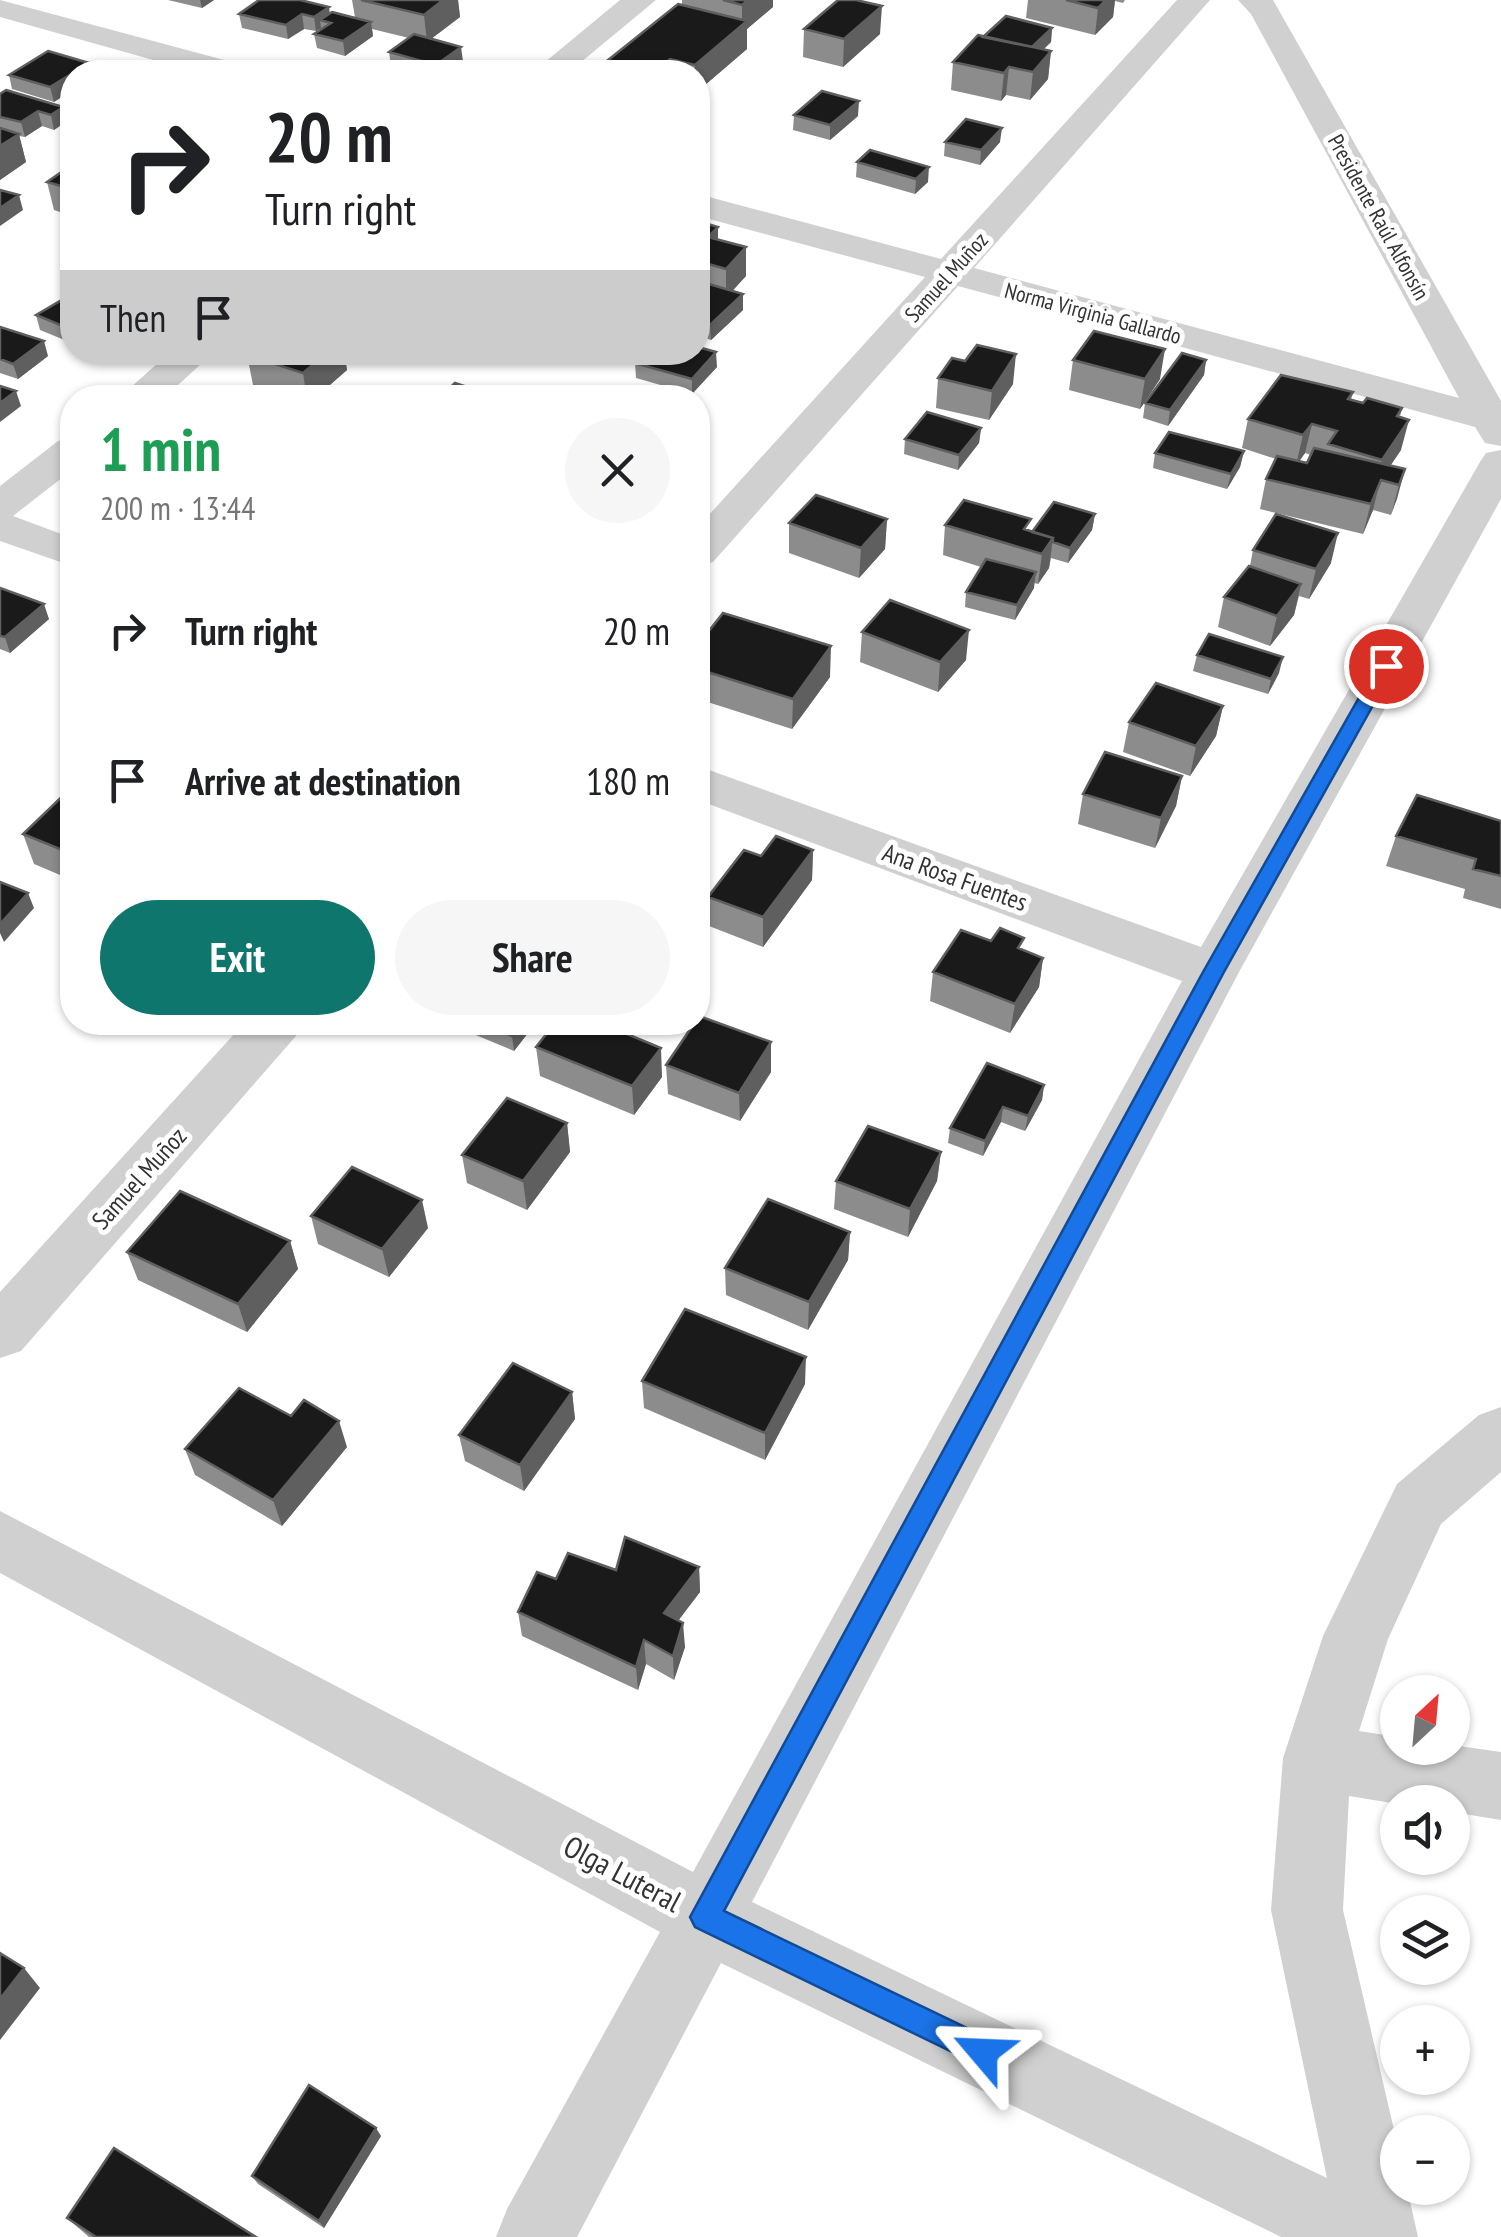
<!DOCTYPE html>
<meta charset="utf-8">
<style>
:root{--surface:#fff;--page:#f6f6f6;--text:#202124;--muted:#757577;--accent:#0f766e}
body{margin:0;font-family:"PT Sans Narrow",sans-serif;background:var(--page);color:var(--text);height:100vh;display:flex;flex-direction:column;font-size:38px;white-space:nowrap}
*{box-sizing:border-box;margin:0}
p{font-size:32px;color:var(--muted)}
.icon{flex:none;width:55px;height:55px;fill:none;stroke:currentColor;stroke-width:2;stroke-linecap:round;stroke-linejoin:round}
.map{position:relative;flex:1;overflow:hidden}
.side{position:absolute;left:60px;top:385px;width:650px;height:650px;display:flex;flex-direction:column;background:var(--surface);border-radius:40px;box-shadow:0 2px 8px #0004}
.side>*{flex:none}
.guide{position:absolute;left:60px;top:60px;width:650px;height:305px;border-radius:40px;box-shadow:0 2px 8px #0004;background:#fff;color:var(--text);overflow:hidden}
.needle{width:65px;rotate:26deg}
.controls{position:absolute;left:1380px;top:1675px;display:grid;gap:20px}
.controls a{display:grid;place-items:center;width:90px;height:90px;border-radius:50%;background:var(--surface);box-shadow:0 2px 8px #0004;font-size:50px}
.pin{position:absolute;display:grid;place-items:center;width:85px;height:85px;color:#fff;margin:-42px;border:5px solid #fff;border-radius:50%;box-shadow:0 2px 10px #0007}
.me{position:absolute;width:110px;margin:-55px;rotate:296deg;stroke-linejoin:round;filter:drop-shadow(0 0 8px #0008)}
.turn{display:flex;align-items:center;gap:35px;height:210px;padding:0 40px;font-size:45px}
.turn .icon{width:130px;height:130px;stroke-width:2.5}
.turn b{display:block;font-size:70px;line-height:85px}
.then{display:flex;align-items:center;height:95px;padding:0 40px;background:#0003;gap:20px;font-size:38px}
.round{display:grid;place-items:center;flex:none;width:105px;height:105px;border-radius:52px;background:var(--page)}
.overview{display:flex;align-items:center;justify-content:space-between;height:170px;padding:0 40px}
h1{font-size:60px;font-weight:700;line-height:75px;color:#1e9e55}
.cta{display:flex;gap:20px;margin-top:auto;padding:20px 40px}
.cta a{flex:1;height:115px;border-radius:60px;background:var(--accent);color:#fff;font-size:40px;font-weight:700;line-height:115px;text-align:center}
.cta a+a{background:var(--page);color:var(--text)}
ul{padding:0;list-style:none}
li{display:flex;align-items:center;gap:30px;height:150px;padding:0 40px}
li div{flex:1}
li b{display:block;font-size:38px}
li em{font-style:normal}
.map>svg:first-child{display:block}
</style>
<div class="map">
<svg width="1501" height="2237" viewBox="0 0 1501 2237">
<rect width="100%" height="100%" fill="#fff"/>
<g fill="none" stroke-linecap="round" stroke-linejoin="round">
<!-- minor -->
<path fill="#d0d0d0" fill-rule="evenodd" d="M0,0L243,65L248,72H196L0,17Z
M620,0H656L569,72H533Z
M1177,0H1210L974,268L1459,398L1251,14L1238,0H1273L1501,401V446L1485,443L1475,427L958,286L713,562L698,566V527L925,277L698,216V194L941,259Z
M170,352H214L164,398H119Z
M72,438V470L13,516L72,538V566L0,541V486L58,441Z
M1501,450V499L1239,972L752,1902L1327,2178L1271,1910L1283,1758L1323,1636L1397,1484L1479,1415L1501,1407V1472L1441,1524L1388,1639L1359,1731L1398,1737V1748L1452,1745L1501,1752V1820L1452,1812V1802L1398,1804L1349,1796L1343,1910L1398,2147V2188H1407L1418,2237H1281L721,1963L577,2237H496L507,2209L660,1932L0,1573V1511L693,1872L1182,981L698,800V766L1201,947L1480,462L1486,453Z
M245,1022H303L296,1036L21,1351L0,1358V1292Z"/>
</g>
<!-- wall -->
<path fill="#8c8c8c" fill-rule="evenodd" d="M168,0H214L202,8Z
M352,0H458L460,17L431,39L463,61L447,72H413L391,66L389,52L409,38L372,29L373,36L345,56L317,48L314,34L321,28L316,31L304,29L288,39L242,28L239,14L330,13L355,17Z
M682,0H773V7L747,29V49L698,91V72H608L607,61L682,5Z
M1028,0H1125L1123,3L1115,1L1113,17L1095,35L1026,18Z
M1052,28L1051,42L1043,50L1051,51L1048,79L1030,100L1006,95L1001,101L951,90L953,62L983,37Z
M804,29L880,34L843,67L803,57Z
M72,72V90L54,102L12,89L9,75Z
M0,94L63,107L67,121L54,130L42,126L25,137L19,136L26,162L0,180Z
M794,115L858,116L830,140L793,130Z
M945,142H1000L980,165L944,156Z
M857,162L928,182L915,194L856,177Z
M72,171V216L54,210L47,182Z
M698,221L718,240L746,276L732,291L743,294V310L711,340L698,336Z
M72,294V343L40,330L36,315Z
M0,327L48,356L18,379L0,373Z
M250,352H344L347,370L315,398H291L253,385L247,355Z
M1073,360L1160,379L1140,409L1069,390Z
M1206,360L1204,375L1168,426L1143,418L1145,403Z
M635,363L717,367L692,394L636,378Z
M938,378L1013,384L989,420L936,408Z
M1353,392L1351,400L1363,403L1402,408L1400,417L1401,450L1390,466L1405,469L1391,515L1373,510L1363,534L1260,509L1266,479L1276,459L1242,448L1248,419ZM1305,453L1311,455L1307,463L1299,462Z
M981,428L979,443L958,470L904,454L905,439Z
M1244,451L1240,467L1227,489L1153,468L1155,453Z
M1095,514L1092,530L1068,563L1051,558L1049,568L1038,584L1034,583V588L1015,620L965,607L966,592L981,567L943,555L945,525L1032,532Z
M887,519L885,549L859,578L789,553V523Z
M1253,550L1331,563L1309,599L1299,596L1294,615L1270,646L1218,627L1224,597L1250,566Z
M0,588L49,619L10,653L0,649Z
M862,632L966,660L938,692L860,662Z
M698,645L830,677L792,729L698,699Z
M1197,655L1279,673L1268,694L1193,671Z
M1223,706L1216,736L1190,776L1123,752L1129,722Z
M1182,776L1176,806L1155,848L1078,824L1083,794Z
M72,787V880L34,864L23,834Z
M1501,821V909L1463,898L1465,889L1386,866L1396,836Z
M813,850L812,880L763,947L709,926L708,897L761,856Z
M991,941L1043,958L1039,987L1010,1033L930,1001L933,972Z
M458,1022H534L535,1024L514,1051L459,1028Z
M771,1042V1072L740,1121L668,1094L666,1065Z
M536,1047L662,1077L634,1115L540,1076Z
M1044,1085L1042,1100L1025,1131L1001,1122L983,1156L948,1143L950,1128Z
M567,1123L570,1152L527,1210L467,1183L462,1155Z
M941,1152L937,1181L908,1237L834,1209L836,1181Z
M311,1216L428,1228L389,1277L318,1244Z
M850,1232L848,1260L808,1330L726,1295L725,1268Z
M290,1241L298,1269L247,1332L138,1280L127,1252Z
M642,1381L805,1384L765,1460L644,1408Z
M572,1392L575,1419L524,1491L465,1461L459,1435Z
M347,1447L282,1526L195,1475L185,1449Z
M699,1567L700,1592L678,1620L685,1647L674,1680L646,1664L638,1690L522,1636L518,1612L556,1579L616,1570Z
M381,2136L324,2228L258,2184L252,2176Z
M67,2218L256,2237H89Z"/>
<!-- shaded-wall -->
<path fill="#5f5f5f" d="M200,0H214L202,8Z
M443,0H458L460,17L427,42L424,15Z
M748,0H773V7L747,29V49L698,91V72H695V65L742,25V5Z
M1106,0H1115L1113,17L1095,35L1098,8Z
M882,6L880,34L843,67L844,39Z
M329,7L331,21L320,20L321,28L316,31L314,17Z
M302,14L304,29L288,39L286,25Z
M371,22L373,36L345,56L343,41Z
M1052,28L1051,42L1029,63L1030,49Z
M461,47L463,61L447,72H437L436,65Z
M1051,51L1048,79L1030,100L1033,72Z
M670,59L671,72H654Z
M89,63L92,72H74Z
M1009,67L1006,95L1001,101L1004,73Z
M72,74V90L54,102L50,87Z
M859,101L858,116L830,140V125Z
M63,107L67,121L54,130L51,115Z
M38,111L42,126L25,137L21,122Z
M1002,128L1000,142L980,165L981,150Z
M19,134L26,162L0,180V146Z
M929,167L928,182L915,194L916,179Z
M19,195L23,210L0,226V208Z
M718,227V256L708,266V237Z
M746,247V276L726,298V269Z
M743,294V310L711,340L710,325Z
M44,341L48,356L18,379L13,364Z
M1165,349L1160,379L1140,409L1145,379Z
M328,352H344L347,370L315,398H307L303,373Z
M716,352L717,367L692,394V379Z
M1016,354L1013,384L989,420L992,391Z
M1206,360L1204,375L1168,426L1170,410Z
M16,391L21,406L0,422V403Z
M1409,420L1401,450L1380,481L1373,510L1363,534L1382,460Z
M1312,424L1305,453L1296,465L1303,435Z
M981,428L979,443L958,470L959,455Z
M1244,451L1240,467L1227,489L1231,474Z
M1405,469L1397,499L1391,515L1399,485Z
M1095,514L1092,530L1068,563L1070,548Z
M887,519L885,549L859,578L861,548Z
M1338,533L1331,563L1309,599L1316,569Z
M1053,538L1049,568L1038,584L1042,554Z
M1036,572L1034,588L1015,620L1017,605Z
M1301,584L1294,615L1270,646L1277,616Z
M44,604L49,619L10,653L5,637Z
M969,630L966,660L938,692L940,662Z
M831,646L830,677L792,729L793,699Z
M1283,657L1279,673L1268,694L1271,679Z
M1223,706L1216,736L1190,776L1196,746Z
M1182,776L1176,806L1155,848L1161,818Z
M813,850L812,880L763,947V917Z
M28,893L34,908L4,942L0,933V924Z
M1043,958L1039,987L1010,1033L1015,1004Z
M522,1022H534L535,1024L514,1051L512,1036Z
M771,1042V1072L740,1121L739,1093Z
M661,1048L662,1077L634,1115L632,1086Z
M1044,1085L1042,1100L1025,1131L1028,1116Z
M1003,1107L1001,1122L983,1156L985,1141Z
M567,1123L570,1152L527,1210L523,1181Z
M941,1152L937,1181L908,1237L910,1209Z
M422,1200L428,1228L389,1277L382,1249Z
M850,1232L848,1260L808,1330L809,1302Z
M290,1241L298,1269L247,1332L238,1304Z
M806,1357L805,1384L765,1460V1433Z
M572,1392L575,1419L524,1491L520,1465Z
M339,1421L347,1447L282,1526L273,1500Z
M699,1567L700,1592L666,1637L664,1613Z
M683,1623L685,1647L674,1680L673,1656Z
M644,1640L646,1664L638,1690L636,1667Z
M24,1968L40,1988L0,2040V1999Z
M376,2128L381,2136L324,2228L319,2221Z"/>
<!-- building -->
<path fill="#1a1a1a" stroke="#5f5f5f" stroke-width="2.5" d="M259,0H300L329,7L314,17L302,14L286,25L239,14Z
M361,0H443L424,15Z
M723,0H748L742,5Z
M838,0H856L882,6L844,39L804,29Z
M1066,0H1106L1098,8Z
M678,4L747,21L695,65L670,59L654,72H651L607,61Z
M332,12L371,22L343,41L314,34L331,23L320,20Z
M1006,16L1052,28L1032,47L983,37Z
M414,34L461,47L436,65L389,52Z
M978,35L1051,51L1033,72L1009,67L1004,73L953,62Z
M48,51L89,63L50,87L9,75Z
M6,90L63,107L51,115L38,111L21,122L0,117V94Z
M822,91L859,101L830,125L794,115Z
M966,119L1002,128L981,150L945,142Z
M0,128L19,134L0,146Z
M870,150L929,167L916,179L857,162Z
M66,169L72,171V189L47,182Z
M0,190L19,195L0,208Z
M698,221L718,227L708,237L746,247L726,269L698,261Z
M702,282L743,294L710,325L698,321V286Z
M72,294V328L70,329L36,315Z
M0,327L44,341L13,364L0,359Z
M1094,331L1165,349L1145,379L1073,360Z
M977,345L1016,354L992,391L938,378L952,358L965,361Z
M698,347L716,352L692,379L635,363L645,352H698Z
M250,352H328L303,373L247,355Z
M1182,353L1206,360L1170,410L1145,403Z
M1281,375L1353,392L1348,399L1363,403L1367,398L1402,408L1397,416L1409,420L1382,460L1328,444L1337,431L1312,424L1303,435L1248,419Z
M455,383L488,394L485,398H439Z
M0,386L16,391L0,403Z
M927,412L981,428L959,455L905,439Z
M1169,432L1244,451L1231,474L1155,453Z
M1314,448L1405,469L1399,485L1381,480L1371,504L1266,479L1277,456L1307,463Z
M816,495L887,519L861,548L789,523Z
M964,500L1031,519L1024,529L1053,538L1042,554L945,525Z
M1054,502L1095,514L1070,548L1053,542V538L1032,532Z
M1276,514L1338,533L1316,569L1253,550Z
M986,559L1036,572L1017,605L966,592Z
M1249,566L1301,584L1277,616L1224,597Z
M0,588L44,604L5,637L0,636Z
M890,600L969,630L940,662L862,632Z
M723,613L831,646L793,699L698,669V645Z
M1209,634L1283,657L1271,679L1197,655Z
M1156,683L1223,706L1196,746L1129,722Z
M1105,752L1182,776L1161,818L1083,794Z
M72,787V854L23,834Z
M1417,795L1501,821V876L1473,869L1476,859L1396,836Z
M776,836L813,850L763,917L708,897L744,850L761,856Z
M0,882L28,893L0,924Z
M1000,928L1024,938L1018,948L1043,958L1015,1004L933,972L961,930L991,941Z
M699,1016L771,1042L739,1093L666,1065L695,1022H698Z
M480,1022H522L512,1036Z
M556,1022H598L661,1048L632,1086L536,1047Z
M987,1063L1044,1085L1028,1116L1003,1107L985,1141L950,1128Z
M507,1098L567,1123L523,1181L462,1155Z
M868,1126L941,1152L910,1209L836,1181Z
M352,1167L422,1200L382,1249L311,1216Z
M180,1191L290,1241L238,1304L127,1252Z
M768,1199L850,1232L809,1302L725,1268Z
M685,1309L806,1357L765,1433L642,1381Z
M513,1363L572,1392L520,1465L459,1435Z
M239,1388L291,1416L304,1400L339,1421L273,1500L185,1449Z
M625,1537L699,1567L664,1613L683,1623L673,1656L644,1640L636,1667L518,1612L537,1572L556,1579L568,1553L616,1570Z
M0,1953L24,1968L0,1999Z
M309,2085L376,2128L319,2221L252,2176Z
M114,2148L256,2237H96L67,2218Z"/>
<!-- route -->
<path fill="#1a73e8" stroke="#114b97" stroke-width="2.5" d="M1386,660L1395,666L1224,972L724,1911L994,2041L999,2052L994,2063L983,2067L695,1927L690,1917L1203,972L1377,666Z"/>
<g text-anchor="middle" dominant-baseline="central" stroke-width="10" stroke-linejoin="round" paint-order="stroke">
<!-- far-street labels -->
<g font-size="22" fill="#333" stroke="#fff">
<text transform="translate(1379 217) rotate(61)">Presidente Raúl Alfonsín</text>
<text transform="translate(946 277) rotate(-48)">Samuel Muñoz</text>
<text transform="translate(1093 313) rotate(15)">Norma Virginia Gallardo</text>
</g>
<!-- street labels -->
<g font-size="25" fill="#333" stroke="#fff">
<text transform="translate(955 877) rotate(20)">Ana Rosa Fuentes</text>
<text transform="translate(139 1178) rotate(-48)">Samuel Muñoz</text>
</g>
<!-- near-street labels -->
<g font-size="30" fill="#333" stroke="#fff">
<text transform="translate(623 1873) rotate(28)">Olga Luteral</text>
</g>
</g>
</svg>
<div class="controls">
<a><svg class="needle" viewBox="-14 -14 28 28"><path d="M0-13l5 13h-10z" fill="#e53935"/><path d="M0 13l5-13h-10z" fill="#757577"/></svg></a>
<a><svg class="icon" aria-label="sound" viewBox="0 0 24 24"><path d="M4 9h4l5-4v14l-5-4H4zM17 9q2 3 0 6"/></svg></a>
<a><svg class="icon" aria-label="layers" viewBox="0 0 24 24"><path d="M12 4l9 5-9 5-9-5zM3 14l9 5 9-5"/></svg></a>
<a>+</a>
<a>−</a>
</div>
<div class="pin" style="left:1386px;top:666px;background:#d93025"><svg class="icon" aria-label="arrive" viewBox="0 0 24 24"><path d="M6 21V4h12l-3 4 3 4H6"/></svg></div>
<svg class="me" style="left:983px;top:2052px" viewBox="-20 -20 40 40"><path d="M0-17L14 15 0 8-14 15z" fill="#1a73e8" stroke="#fff" stroke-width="4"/></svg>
<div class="guide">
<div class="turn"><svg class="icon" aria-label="right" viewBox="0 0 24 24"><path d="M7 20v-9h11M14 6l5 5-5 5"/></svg><div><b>20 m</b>Turn right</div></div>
<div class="then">Then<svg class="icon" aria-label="arrive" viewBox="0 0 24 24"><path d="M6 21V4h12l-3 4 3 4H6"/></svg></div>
</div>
<section class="side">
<div class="overview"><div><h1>1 min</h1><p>200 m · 13:44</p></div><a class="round"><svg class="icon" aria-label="close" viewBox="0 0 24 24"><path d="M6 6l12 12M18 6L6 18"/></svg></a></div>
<ul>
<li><svg class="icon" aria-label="right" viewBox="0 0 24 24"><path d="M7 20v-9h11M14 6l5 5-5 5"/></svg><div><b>Turn right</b></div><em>20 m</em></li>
<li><svg class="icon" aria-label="arrive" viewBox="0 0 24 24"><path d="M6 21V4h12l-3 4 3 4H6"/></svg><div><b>Arrive at destination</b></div><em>180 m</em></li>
</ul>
<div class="cta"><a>Exit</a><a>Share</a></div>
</section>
</div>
